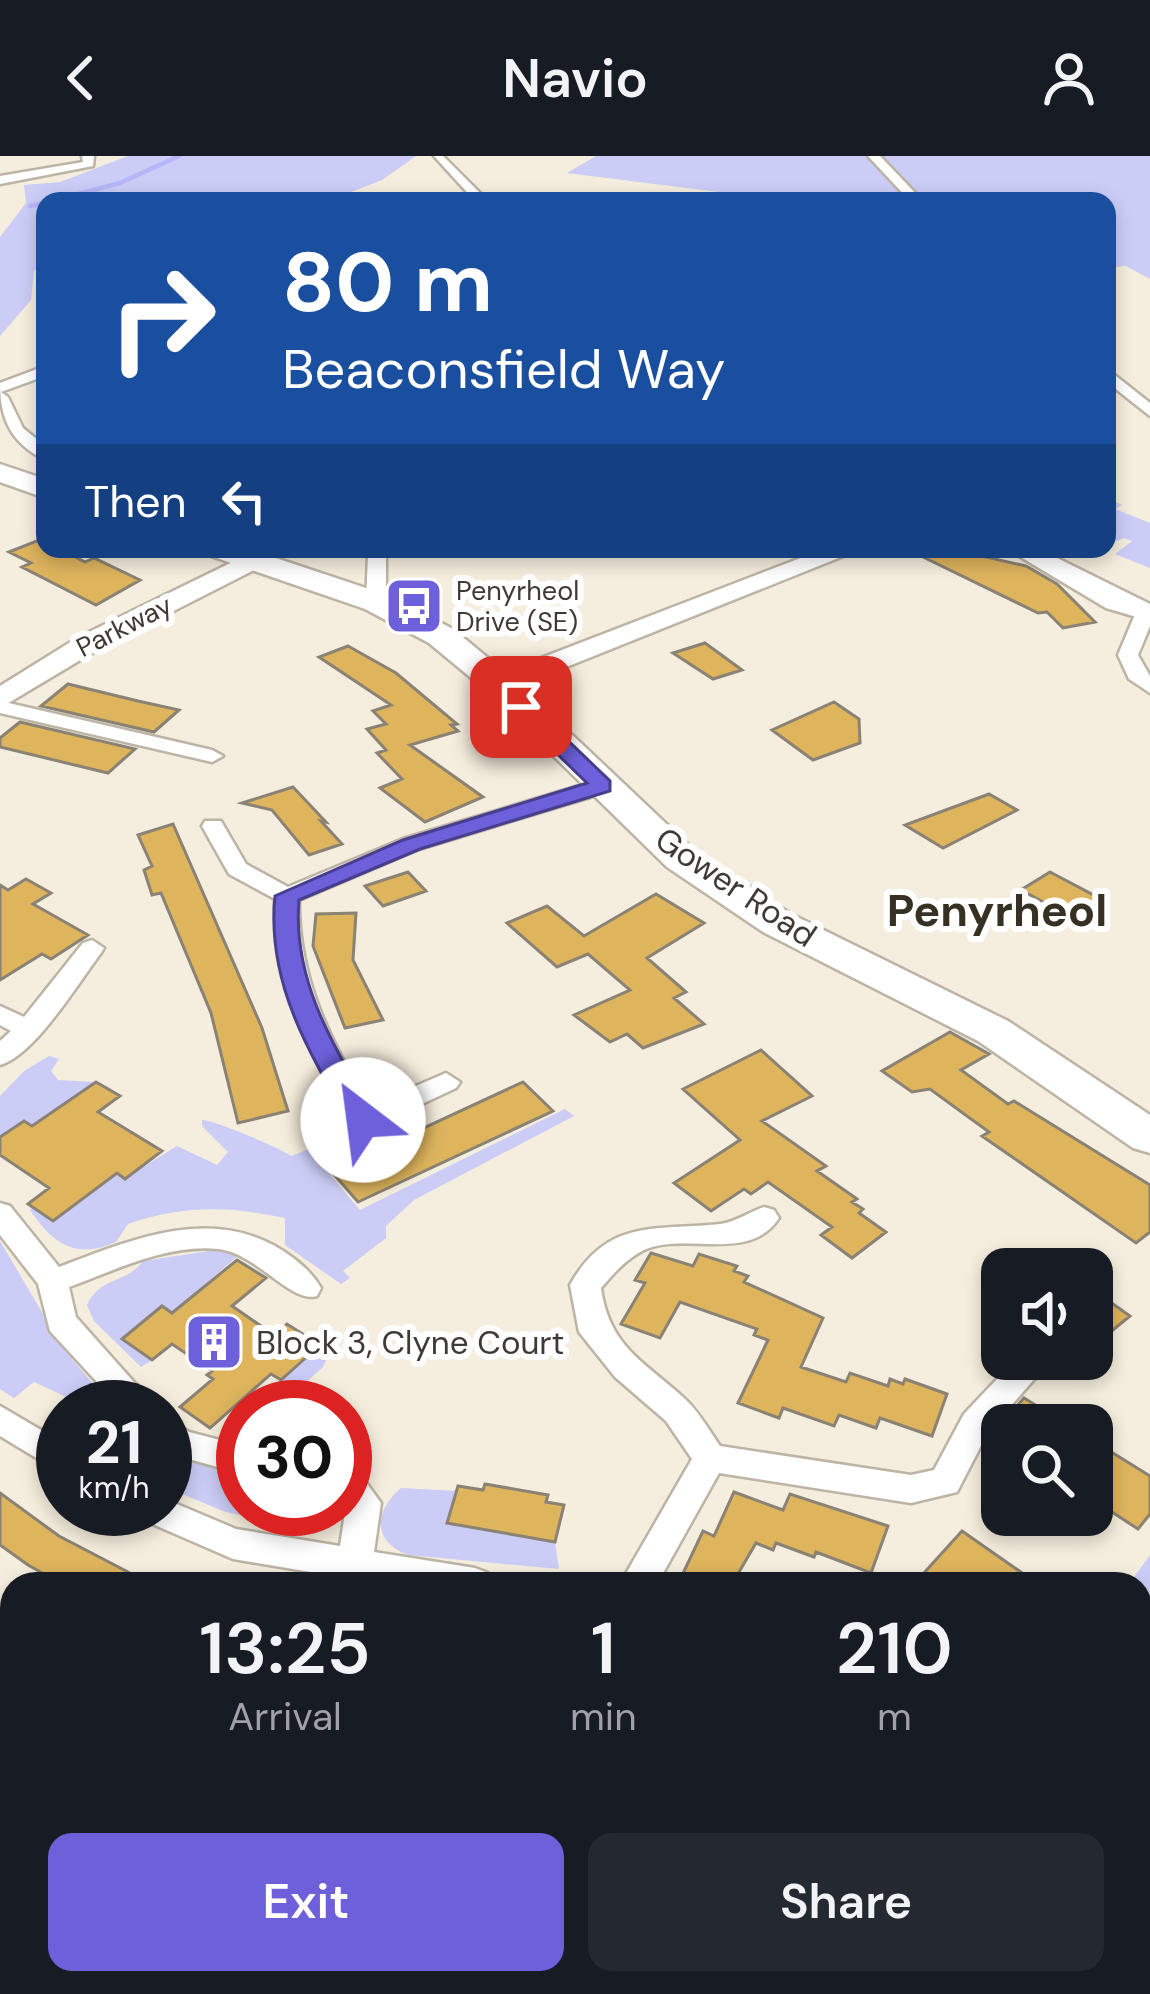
<!DOCTYPE html>
<style>
:root{--surface:#171b24;--page:#242831;--text:#f1f3f6;--muted:#9ea1a6;--accent:#6d60da}
body{margin:0;font-family:"DM Sans",sans-serif;background:var(--page);color:var(--text);height:100vh;display:flex;flex-direction:column;font-size:45px;white-space:nowrap}
*{box-sizing:border-box;margin:0}
p{font-size:39px;color:var(--muted)}
.icon{flex:none;width:66px;height:66px;fill:none;stroke:currentColor;stroke-width:2;stroke-linecap:round;stroke-linejoin:round}
.map{position:relative;flex:1;overflow:hidden}
.side{position:absolute;left:0px;top:1416px;width:1152px;height:423px;display:flex;flex-direction:column;background:var(--surface);border-radius:36px 36px 0 0;box-shadow:0 6px 18px #0003}
.side>*{flex:none}
.guide{position:absolute;left:36px;top:36px;width:1080px;height:366px;border-radius:24px;box-shadow:0 6px 18px #0003;background:#1a4fa0;color:#fff;overflow:hidden}
.controls{position:absolute;left:981px;top:1092px;display:grid;gap:24px}
.controls a{display:grid;place-items:center;width:132px;height:132px;border-radius:24px;background:var(--surface);box-shadow:0 6px 18px #0003;font-size:60px}
.speed{position:absolute;left:36px;top:1224px;display:flex;gap:24px;font-size:60px;font-weight:700;text-align:center}
.speed>*{display:grid;place-content:center;width:156px;height:156px;border-radius:50%;background:var(--surface);box-shadow:0 6px 18px #0003;line-height:1}
.speed small{font-size:30px;font-weight:400}
.speed .limit{border:18px solid #d22;background:#fff;color:#111}
.pin{position:absolute;display:grid;place-items:center;width:102px;height:102px;color:#fff;margin:-51px;border-radius:24px;box-shadow:0 6px 18px #0006}
.me{position:absolute;width:132px;margin:-66px;rotate:330deg;stroke-linejoin:round;filter:drop-shadow(0 0 9px #0008)}
.turn{display:flex;align-items:center;gap:42px;height:252px;padding:0 48px;font-size:54px}
.turn .icon{width:156px;height:156px;stroke-width:2.5}
.turn b{display:block;font-size:84px;line-height:102px}
.then{display:flex;align-items:center;height:114px;padding:0 48px;background:#0003;gap:24px;font-size:45px}
.eta{display:flex;justify-content:space-evenly;align-items:center;height:204px;text-align:center}
.eta b{font-size:72px;font-weight:600;line-height:84px}
.button{display:flex;gap:24px;margin-top:auto;padding:24px 48px}
.button a{flex:1;height:138px;border-radius:24px;background:var(--accent);color:#fff;font-size:48px;font-weight:600;line-height:138px;text-align:center}
.button a+a{background:var(--page);color:var(--text)}
header{display:flex;justify-content:space-between;align-items:center;height:156px;padding:0 48px;background:var(--surface);font-size:54px;font-weight:600}
.map>svg:first-child{display:block}
</style>
<header><svg class="icon" aria-label="back" viewBox="0 0 24 24"><path d="M15 5l-7 7 7 7"/></svg>Navio<svg class="icon" aria-label="person" viewBox="0 0 24 24"><circle cx="12" cy="8" r="4"/><path d="M4 21q1-7 8-7t8 7"/></svg></header>
<div class="map">
<svg width="1150" height="1838" viewBox="0 0 1150 1838">
<rect width="100%" height="100%" fill="#f5eddd"/>
<!-- green -->
<path fill="#cbcdf7" d="M128,0H416L382,24L328,45H45V107L34,115L31,144L0,180V81L26,47L24,29L60,26Z
M596,0H1150V123L1126,110L1107,112V45H789L567,17Z
M1107,342L1122,349L1115,353L1150,367V412L1115,398L1132,385L1124,382L1107,389Z
M49,900L59,903L51,915L58,924L96,926L32,970L23,965L0,981V940L24,915Z
M565,953L574,960L414,1044L386,1070V1082L343,1115L350,1122L341,1128L285,1089V1062C229,1050 183,1049 128,1068L116,1086C76,1104 53,1088 30,1054L33,1051L53,1064L117,1017L125,1022L177,990L217,1009L228,996L202,970V964C214,964 280,992 291,1000L325,987L334,1003L327,1015L360,1054Z
M0,1085L65,1195L113,1251H88L34,1226L14,1242L0,1233Z
M216,1094L241,1097L172,1157L162,1151L123,1182L152,1204L141,1211L94,1165L87,1149C99,1121 128,1127 143,1105Z
M320,1189L330,1196L323,1211L278,1251H250Z
M165,1299L243,1317V1353H342V1363L314,1378L223,1355L165,1331Z
M401,1332L457,1335L448,1367L555,1386L559,1413L408,1399C373,1386 373,1356 401,1332Z
M1150,1399V1733L1140,1729V1428H1129Z"/>
<g fill="none" stroke-linecap="round" stroke-linejoin="round">
<!-- stream -->
<path stroke="#b6b7f9" stroke-width="4.5" d="M52,45L120,27L179,0
M30,50L45,47"/>
</g>
<!-- building -->
<path fill="#deb45d" stroke="#8a8274" stroke-width="3" d="M39,384L45,393H60L85,406L94,402L140,424L96,449L22,411L31,407L9,396Z
M921,393H951L1026,410L1057,428L1095,466L1063,472L1047,456L1038,457L919,399Z
M705,487L742,514L713,523L673,497Z
M348,490L396,517L457,568L451,569L458,575L410,589L483,641L425,666L380,632L402,623L377,597L386,594L367,573L386,568L373,555L391,549L319,501Z
M68,528L138,545L179,554L154,576L41,550Z
M834,546L859,563L860,587L813,604L772,574Z
M20,566L135,593L108,617L0,591V582Z
M293,631L326,666L321,665L342,688L309,699L272,654L242,647Z
M989,638L1017,654L943,692L905,669Z
M173,668L262,872L288,955L238,967L211,857L161,737L152,739L144,714L152,710L138,679Z
M408,716L426,735L383,750L365,730Z
M1050,716L1101,743L1073,762L1021,734Z
M26,723L51,737L33,748L88,779L51,803L42,798L0,824V729L8,734Z
M656,738L704,767L647,802L686,836L674,842L704,868L643,892L627,878L610,886L574,859L630,834L588,798L557,811L507,767L547,750L584,780Z
M356,757L353,804L383,864L345,872L313,790L316,758Z
M950,876L989,898L961,914L1008,948L1014,945L1150,1029V1076L1136,1087L982,980L989,976L930,933L912,936L882,915Z
M761,894L812,940L762,965L826,1010L817,1015L857,1043L852,1046L863,1053L859,1057L886,1076L852,1102L821,1079L832,1071L768,1026L751,1038L744,1033L711,1055L674,1027L740,984L683,933Z
M96,926L120,940L98,956L162,995L125,1023L117,1017L53,1065L28,1048L49,1032L0,999V981L24,965L32,970Z
M523,926L553,955L358,1046L331,1015Z
M651,1097L693,1110L699,1098L737,1110L734,1115L748,1120L744,1126L823,1162L801,1211L846,1226L850,1217L888,1230L890,1223L903,1228L905,1223L947,1238L932,1280L880,1262L876,1272L839,1259L834,1270L783,1252L779,1262L738,1247L768,1184L754,1179L757,1173L680,1146L660,1182L621,1168L645,1127L635,1124Z
M237,1104L266,1122L232,1150L274,1179L287,1168L320,1189L281,1224L271,1218L210,1272L180,1251L213,1223L207,1219L212,1215L172,1188L152,1204L122,1183L162,1150L172,1157Z
M1092,1133L1130,1160L1092,1191Z
M1024,1242L1068,1269H1000Z
M1092,1284L1150,1320V1358L1138,1373L1092,1343Z
M485,1328L548,1339L546,1346L564,1349L555,1386L447,1367L458,1330L483,1334Z
M734,1336L783,1354L790,1338L888,1370L871,1417L816,1396L814,1401L776,1387L773,1394L756,1387L732,1428H678L703,1375L714,1380Z
M0,1337L59,1380L151,1428H62L28,1409L0,1389Z
M962,1375L1038,1428H937L923,1418Z"/>
<g fill="none" stroke-linecap="round" stroke-linejoin="round">
<!-- street casing -->
<g stroke="#bcb4a5" stroke-width="5">
<path id="street" d="M82,0H94L93,10L0,28V20L83,6Z
M434,0H443L488,45H475Z
M868,0H880L923,45H910Z
M45,210V220L1,236L8,241L23,272L45,290V304C11,287 0,263 0,227Z
M1107,213L1150,247V260L1107,226Z
M377,394L386,399V446L376,452L366,446L368,399Z
M1146,450L1150,451V470L1138,499L1150,520V537L1129,523L1118,499L1136,456Z
M0,545L212,594L223,600L212,606L0,557Z
M602,623L610,625V635L419,693L299,744C298,822 330,884 369,950L446,917L460,926L456,932L373,971H353C310,899 272,829 275,743L229,718L202,670L205,665H221L246,708L288,731L403,683Z
M92,784L104,792L101,797C78,827 35,899 0,909V885L11,875L0,869V850L24,861L83,787Z
M0,1047L10,1050L59,1111C128,1085 203,1052 273,1089C291,1099 311,1114 321,1132L317,1140C291,1148 257,1097 218,1093C167,1088 116,1114 69,1131L76,1161L156,1251H120L50,1175L38,1128L0,1079Z
M764,1051L774,1054L779,1062C749,1108 684,1075 644,1094C626,1103 613,1118 601,1132C609,1191 645,1206 685,1243C699,1256 709,1274 720,1290L911,1319L934,1314L964,1258L1016,1203H1052L988,1276L957,1336L911,1347L719,1317L657,1428H620L692,1303L666,1265L615,1221L579,1176L570,1129C608,1061 657,1075 720,1068C736,1066 749,1056 764,1051Z
M0,1250L63,1287V1318L0,1280Z
M165,1261L189,1276L243,1290V1318L167,1297Z
M345,1310L357,1314L381,1347L374,1396L475,1412L488,1417L493,1428H382L233,1403L141,1363L136,1353H165V1343L236,1373L340,1390L346,1350Z
M0,1633L12,1636V1674L0,1671Z
M420,1827H467L471,1838H424Z
M834,1827H895L891,1838H830Z
M1010,1827H1103L1107,1838H1014Z"/>
</g>
<!-- secondary casing -->
<g stroke="#bcb4a5" stroke-width="5">
<path id="secondary" d="M824,393H861L509,534L499,537L484,528L489,522Z
M1007,393H1039L1150,448V465L1106,452Z
M253,396L266,404L262,410L97,494L0,552V530L77,482Z"/>
</g>
<!-- primary casing -->
<g stroke="#bcb4a5" stroke-width="5">
<path id="primary" d="M0,308L45,323V342L0,326Z
M204,393H249L387,439L453,473L511,521L695,695L791,758L1008,865L1150,959V997L1133,992L978,885L763,776L667,711L487,535L429,487L365,453L208,399Z"/>
</g>
<!-- street -->
<use href="#street" fill="#fff" fill-rule="evenodd"/>
<!-- secondary -->
<use href="#secondary" fill="#fff" fill-rule="evenodd"/>
<!-- primary -->
<use href="#primary" fill="#fff" fill-rule="evenodd"/>
</g>
<!-- route -->
<path fill="#6d60da" stroke="#473e8e" stroke-width="3" d="M514,547H529L610,625V635L420,693L299,744C292,828 337,895 377,964L363,974L353,971C310,899 266,827 275,740L403,684L587,627L514,556Z"/>
<!-- icons -->
<defs>
<g id="bus-square" transform="scale(3)"><rect x="-9" y="-9" width="18" height="18" rx="4" fill="#6d60da" stroke="#fff"/><path d="M-5-6H5V4H4V6H2V4H-2V6H-4V4H-5ZM-3.5-4V0h7V-4ZM-3.5 1.2v1.5H-2V1.2ZM2 1.2v1.5H3.5V1.2Z" fill="#fff"/></g>
<g id="building-square" transform="scale(3)"><rect x="-9" y="-9" width="18" height="18" rx="4" fill="#6d60da" stroke="#fff"/><path d="M-4-6H4V6H1V3H-1V6H-4ZM-2.5-4.3h1.7v1.8h-1.7ZM.8-4.3h1.7v1.8H.8ZM-2.5-1h1.7V.8h-1.7ZM.8-1h1.7V.8H.8Z" fill="#fff"/></g>
</defs>
<g fill-rule="evenodd">
<use href="#bus-square" x="414" y="450"/>
<use href="#building-square" x="214" y="1186"/>
</g>
<g text-anchor="middle" dominant-baseline="central" stroke-width="12" stroke-linejoin="round" paint-order="stroke">
<!-- far-poi labels -->
<g font-size="27" fill="#3e3a34" stroke="#fff" text-anchor="start">
<text x="456" y="434">Penyrheol<tspan x="456" dy="31">Drive (SE)</tspan></text>
</g>
<!-- far-street labels -->
<g font-size="27" fill="#3e3a34" stroke="#fff">
<text transform="translate(124 470) rotate(-27)">Parkway</text>
</g>
<!-- street labels -->
<g font-size="33" fill="#3e3a34" stroke="#fff">
<text transform="translate(736 731) rotate(34)">Gower Road</text>
</g>
<!-- poi labels -->
<g font-size="33" fill="#3e3a34" stroke="#fff" text-anchor="start">
<text x="256" y="1186">Block 3, Clyne Court</text>
</g>
<!-- district labels -->
<g font-size="45" font-weight="bold" fill="#373124" stroke="#fff">
<text x="997" y="754">Penyrheol</text>
</g>
</g>
</svg>
<div class="controls">
<a><svg class="icon" aria-label="sound" viewBox="0 0 24 24"><path d="M4 9h4l5-4v14l-5-4H4zM17 9q2 3 0 6"/></svg></a>
<a><svg class="icon" aria-label="search" viewBox="0 0 24 24"><circle cx="10" cy="10" r="6"/><path d="M15 15l6 6"/></svg></a>
</div>
<div class="speed"><div>21<small>km/h</small></div><div class="limit">30</div></div>
<div class="pin" style="left:521px;top:551px;background:#d93025"><svg class="icon" aria-label="arrive" viewBox="0 0 24 24"><path d="M6 21V4h12l-3 4 3 4H6"/></svg></div>
<svg class="me" style="left:363px;top:964px" viewBox="-20 -20 40 40"><circle r="19" fill="#fff"/><path d="M0-13L10 11 0 6-10 11z" fill="#6d60da"/></svg>
<div class="guide">
<div class="turn"><svg class="icon" aria-label="right" viewBox="0 0 24 24"><path d="M7 20v-9h11M14 6l5 5-5 5"/></svg><div><b>80 m</b>Beaconsfield Way</div></div>
<div class="then">Then<svg class="icon" aria-label="left" viewBox="0 0 24 24"><path d="M17 20v-9H6M10 6l-5 5 5 5"/></svg></div>
</div>
<section class="side">
<div class="eta">
<div><b>13:25</b><p>Arrival</p></div>
<div><b>1</b><p>min</p></div>
<div><b>210</b><p>m</p></div>
</div>
<div class="button"><a>Exit</a><a>Share</a></div>
</section>
</div>
